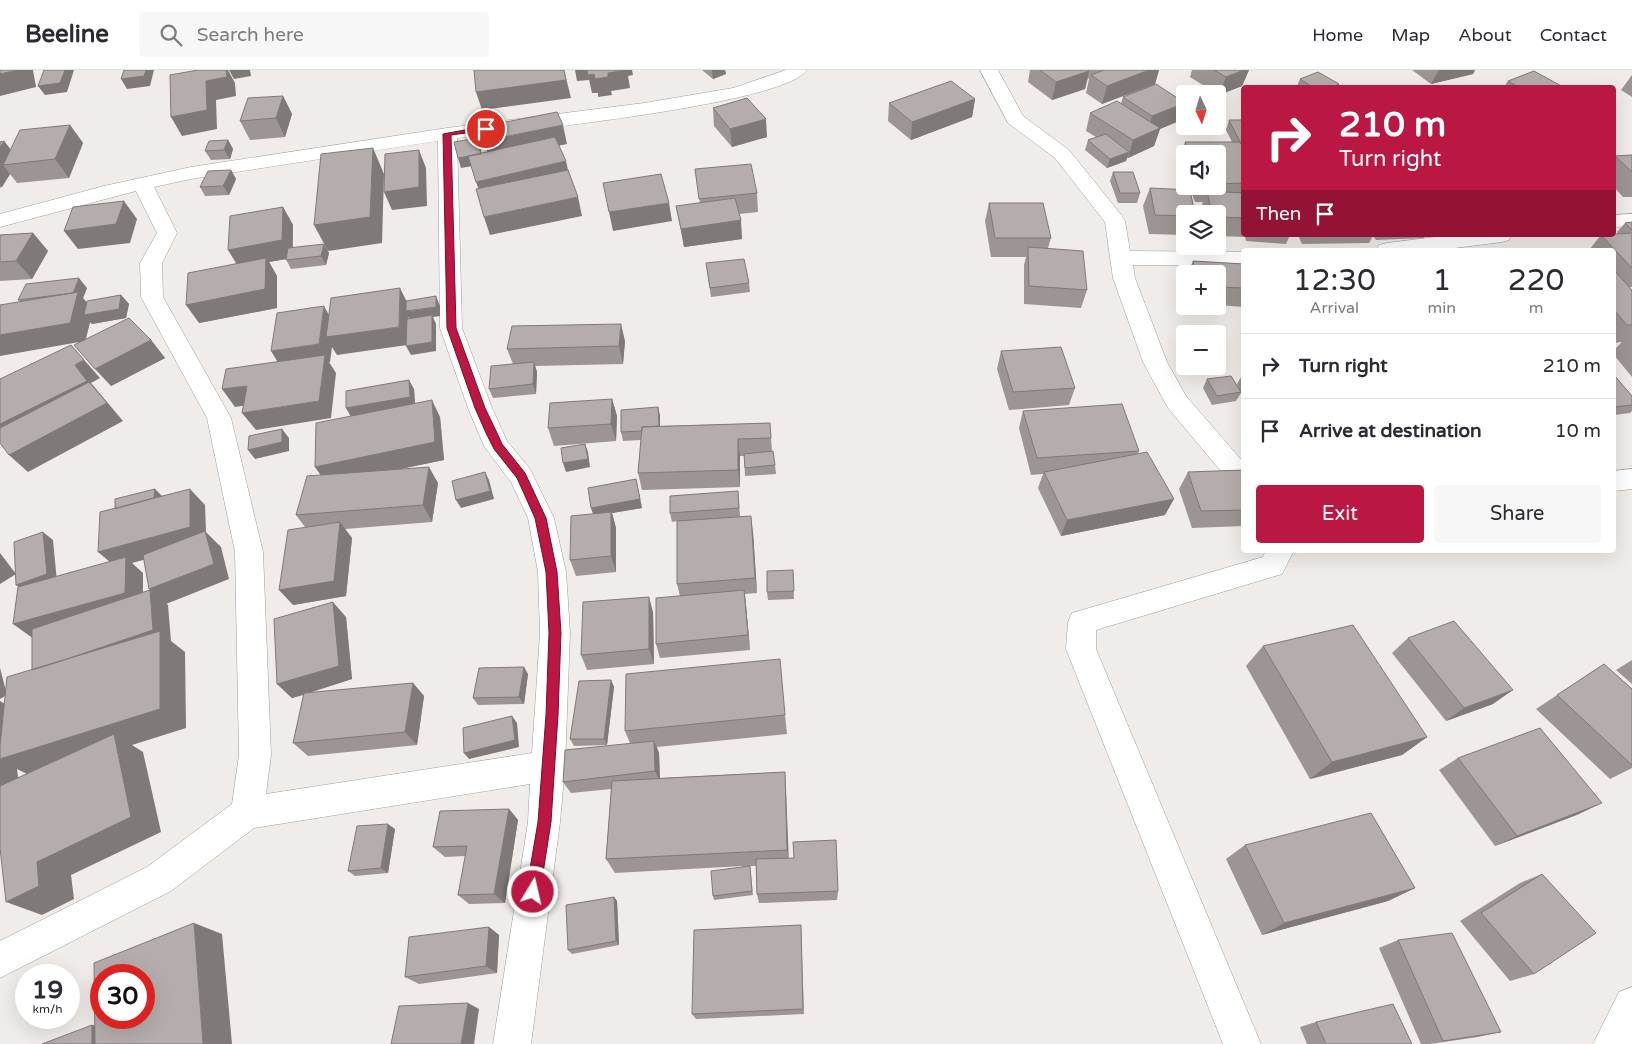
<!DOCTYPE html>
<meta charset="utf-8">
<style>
:root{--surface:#fff;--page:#f7f7f7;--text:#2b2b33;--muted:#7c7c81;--line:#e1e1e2;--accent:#ba1742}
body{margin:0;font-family:"Varela Round",sans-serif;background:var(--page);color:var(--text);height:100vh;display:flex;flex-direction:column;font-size:19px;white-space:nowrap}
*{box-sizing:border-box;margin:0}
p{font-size:16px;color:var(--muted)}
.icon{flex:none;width:28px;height:28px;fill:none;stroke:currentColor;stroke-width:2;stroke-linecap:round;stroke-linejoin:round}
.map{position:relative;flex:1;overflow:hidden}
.panel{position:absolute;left:1241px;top:178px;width:375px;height:305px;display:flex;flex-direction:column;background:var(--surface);border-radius:5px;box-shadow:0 5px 20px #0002}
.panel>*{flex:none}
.hud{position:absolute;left:1241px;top:15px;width:375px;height:152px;border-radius:5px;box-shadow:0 5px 20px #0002;background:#ba1742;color:#fff;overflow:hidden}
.needle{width:32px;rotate:176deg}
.fabs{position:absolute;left:1176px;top:15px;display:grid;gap:10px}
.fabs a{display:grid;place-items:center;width:50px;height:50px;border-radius:5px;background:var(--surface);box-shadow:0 5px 20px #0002;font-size:25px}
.speed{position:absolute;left:15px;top:894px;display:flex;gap:10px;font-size:25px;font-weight:700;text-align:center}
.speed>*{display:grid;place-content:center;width:65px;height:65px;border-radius:50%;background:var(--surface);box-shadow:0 5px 20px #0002;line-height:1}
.speed small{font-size:12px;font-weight:400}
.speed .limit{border:8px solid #d22;background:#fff;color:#111}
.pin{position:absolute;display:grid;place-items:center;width:42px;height:42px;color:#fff;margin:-21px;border:2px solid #fff;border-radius:50%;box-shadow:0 1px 5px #0007}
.me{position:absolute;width:55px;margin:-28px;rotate:9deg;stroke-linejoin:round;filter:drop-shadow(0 0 4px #0008)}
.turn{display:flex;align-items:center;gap:18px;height:105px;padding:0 15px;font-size:22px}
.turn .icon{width:65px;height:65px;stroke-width:2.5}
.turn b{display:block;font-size:35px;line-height:42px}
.then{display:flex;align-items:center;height:48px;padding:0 15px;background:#0003;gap:10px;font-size:19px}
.eta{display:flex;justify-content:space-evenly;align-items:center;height:85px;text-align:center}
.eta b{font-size:30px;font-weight:600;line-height:35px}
.button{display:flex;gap:10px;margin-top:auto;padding:10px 15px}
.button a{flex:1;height:58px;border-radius:5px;background:var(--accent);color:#fff;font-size:20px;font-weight:600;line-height:58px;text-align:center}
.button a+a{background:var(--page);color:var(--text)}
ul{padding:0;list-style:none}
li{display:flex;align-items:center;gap:15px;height:65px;padding:0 15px;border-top:1px solid var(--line)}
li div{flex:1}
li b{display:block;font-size:19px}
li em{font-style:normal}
header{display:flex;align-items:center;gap:30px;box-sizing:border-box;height:70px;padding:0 25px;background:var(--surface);border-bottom:1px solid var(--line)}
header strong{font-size:24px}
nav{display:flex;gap:28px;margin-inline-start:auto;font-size:18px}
.search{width:350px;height:45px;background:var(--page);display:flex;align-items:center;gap:12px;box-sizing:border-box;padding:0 18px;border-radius:5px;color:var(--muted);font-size:19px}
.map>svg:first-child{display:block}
</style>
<header>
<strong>Beeline</strong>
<div class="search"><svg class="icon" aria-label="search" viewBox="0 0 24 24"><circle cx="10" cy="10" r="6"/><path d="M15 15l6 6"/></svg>Search here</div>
<nav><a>Home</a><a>Map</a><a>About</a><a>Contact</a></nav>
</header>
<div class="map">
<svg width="1632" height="974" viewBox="0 0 1632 974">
<rect width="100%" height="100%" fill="#f0ece9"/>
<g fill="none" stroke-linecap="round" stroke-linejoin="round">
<!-- minor casing -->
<g stroke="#9e9e9e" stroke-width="1">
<path id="minor" d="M786,0H807C783,35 510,62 457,68L462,258L492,338L507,371L530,399L554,448L566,502L570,563L565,696L560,752L531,974H493L528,752L530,714L254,758L171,821L0,908V871L147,797L232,734L239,685L235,482L207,348L141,227L140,193L157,163L136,121L0,157V144L104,116L191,97L447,58L644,33L733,18ZM438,71L440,258L468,338L484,376L511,412L528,448L538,502L540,563L532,683L266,724L271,685L263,482L231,348L163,227L162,193L177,163L154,117L191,109Z
M980,0H998L1023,46L1069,80L1122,146L1125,151L1130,181L1244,182V196L1133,195L1135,208L1167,292L1186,326L1244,393V421L1235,418L1168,338L1143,292L1113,208L1105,152L1055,88L1008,53Z
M1632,144V156L1614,157V145Z
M1451,165H1512L1509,170L1502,172L1439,180H1376L1379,175L1387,173Z
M1632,399V419L1614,421V401Z
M1266,480H1294L1282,504L1096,560V579L1261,974H1223L1066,579L1068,552L1072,543L1263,487Z
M1632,917V974H1593L1619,922Z"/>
</g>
<!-- minor -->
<use href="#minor" fill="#fff" fill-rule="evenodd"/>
</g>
<!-- wall -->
<path fill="#9c9593" d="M702,0H725L726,4L713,9Z
M1030,0H1159L1155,14L1179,51L1160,59L1154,76L1128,88H1127L1126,91L1107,98L1085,80L1088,70L1096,67L1086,61L1090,43L1121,33L1123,27L1152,15L1102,34L1086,23L1089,9L1088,8L1085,19L1052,30L1028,12Z
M1192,0H1249L1242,16L1219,25L1190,7Z
M1412,0H1475L1473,4L1431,14Z
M1632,5V27L1621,20Z
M1300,9L1339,14L1338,18H1296Z
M1508,11L1565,18H1503Z
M283,26L292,44L285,67L250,70L240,51Z
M975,29L972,47L911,70L888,51L889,33Z
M713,38L767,67L732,77L714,56Z
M1229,50H1244V165H1290L1286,174L1246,171L1245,167L1218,166V144H1201L1200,140L1203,132H1195L1189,116H1218V84H1185V106L1179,90L1185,72H1232L1226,60Z
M70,55L83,73L69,108L17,113L10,104L2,117L0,118V72L4,71L10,79Z
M228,70L233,79L230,89L211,90L205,81Z
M1632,85V127H1623L1614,117V88L1615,86Z
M695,99L757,123L758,142L739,144L742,169L684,177L676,136L700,133Z
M231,100L236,109L229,125L205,126L200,117Z
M1113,102L1140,123L1137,133H1118L1110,111Z
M1150,118L1185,144V165L1149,164L1143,136Z
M989,133L1051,168L1048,178L1087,220L1081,238L1024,234V195L1026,187H991L985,151Z
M283,137L293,155V177L329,183L326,195L291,199L286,189L269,192L277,206V238L199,253L237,193Z
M1632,152V217H1629L1632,220V307L1614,285V280L1622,272L1614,273V180H1589L1601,165L1618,164L1617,162L1625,153Z
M33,163L48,181L32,209L0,211V165Z
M1298,165H1426L1424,168L1376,170L1373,166L1369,173L1302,174Z
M1193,191L1244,194V237L1218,235V204H1187Z
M706,193L749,213L750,222L711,227Z
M87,218L83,228L87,233L121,225L129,234L126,248L92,254L90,252L86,269L151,270L165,288L111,316L80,272L18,230Z
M625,271L623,294L535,296L537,302L536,324L493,328L489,319L513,294L507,279Z
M1001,281L1075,318L1069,335L1009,340L997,299Z
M1244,302V330L1241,323L1236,331L1212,335L1203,318L1207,309L1239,318L1237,314Z
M1614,305L1632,326V341L1630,343L1614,345Z
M414,319L415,333L440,347L444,390L400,399L438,413L432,452L345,459L352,468L346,526L293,535L305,457L296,445L321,405L315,397L350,346Z
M612,329L617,346L616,371L554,376L548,358Z
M658,337L660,346V356L770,353L772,382L775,395L776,404L745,406L744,386H740V417L642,420L638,403L641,370L623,371L621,362Z
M1023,341L1139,381L1138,384L1165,445L1061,466L1038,418L1043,404L1031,405L1019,358Z
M1244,400V456L1192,458L1179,419L1188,402Z
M636,409L642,438L612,443L616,458V502L576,506L570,490L593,444L591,438Z
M738,421L740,446L753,462L757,523L745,524L750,580L660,588L656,574L680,526L677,514V451L672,452L670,443Z
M793,500L794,529L768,530L767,522Z
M653,542L654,594L587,600L581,585Z
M346,547L352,609L309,623L413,613L424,626L417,675L308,686L293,673L304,625L292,628L277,614Z
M1408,568L1493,634L1446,651L1392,583Z
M1263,576L1427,667L1402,685L1310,709L1246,596Z
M1632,590V614L1616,600Z
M1604,594L1632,619V698L1610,709L1536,639Z
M528,604L524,634L478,635L473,628Z
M611,610L614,617L607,675L574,676L570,669Z
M785,645L787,664L657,677L659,683L660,708L785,702L788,788L838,821L837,830L759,833L757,824L756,796H750L753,825L714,830L713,826L743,796L615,803L606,789L611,719L571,723L563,712L630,673L625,661Z
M1458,688L1579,744L1495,776L1439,700Z
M509,739L518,750L505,833L469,834L458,825L466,786L445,787L433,777Z
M395,759L388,803L355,806L348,801Z
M1245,775L1415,818L1388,831L1262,865L1226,789Z
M1542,804L1534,904L1510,911L1460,851L1520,813Z
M614,827L617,831L619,875L572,884L568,880Z
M801,855L804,944L696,949L692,944Z
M489,857L499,865L497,903L419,914L405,907Z
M1398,870L1501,962L1478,967L1430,974H1421L1379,878Z
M1316,952L1412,974H1307L1300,957Z"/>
<!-- shaded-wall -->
<path fill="#7f7978" d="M18,0H33L36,17L0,26V4Z
M65,0H74L67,22L45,25L38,16Z
M146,0H154L150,16L127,19L121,9Z
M226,0H228L235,13L236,26L216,30L217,59L182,66L171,47L206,11Z
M229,0H250L251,6L234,9Z
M564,0L571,28L482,40L476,22Z
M575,0H587L589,10L577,11Z
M627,0H632L633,5L628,6L630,18L611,21L612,25L598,27V23H592L588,5Z
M712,0H725L726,4L713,9Z
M1149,0H1159L1155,14L1102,34L1107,16Z
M1244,0H1249L1242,16L1219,25L1226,7Z
M1439,0H1475L1473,4L1431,14Z
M1089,1L1085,19L1052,30L1056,12Z
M1339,14L1338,18H1331Z
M283,26L292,44L285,67L276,48Z
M975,29L972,47L911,70L912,52Z
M1185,33L1179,51L1160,59L1154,76L1128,88L1133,70L1147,64L1152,46Z
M766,49L767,67L732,77L730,59Z
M70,55L83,73L69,108L55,89Z
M563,55L567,74L490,90L484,71Z
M477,68L480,77L484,94L461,98L458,88Z
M228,70L233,79L230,89L224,80Z
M4,71L19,90L3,95L10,104L2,117L0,115V78Z
M373,78L384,104L382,173L328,181L314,155Z
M419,80L426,98L427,136L392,140L384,122Z
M1129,82L1126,91L1107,98L1110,89Z
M566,91L570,109L483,130L476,112Z
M231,100L236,109L229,125L223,116Z
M578,127L582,146L490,165L484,147Z
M124,131L137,149L130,173L78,179L64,161Z
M669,133L672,151L613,161L609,142Z
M283,137L293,155L292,188L269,192L277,206V238L199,253L186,235L239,198L228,180Z
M741,150L742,169L684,177L681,159Z
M33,163L48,181L32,209L16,191Z
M324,174L329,183L326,195L321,186Z
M79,208L87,218L83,228L93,240L121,225L129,234L126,248L92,254L90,252L85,271L0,286V265L73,224Z
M400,218L409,236V241L436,237V226L440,236V246L433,247L436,254V281L411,285L406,276L432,272V247L410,250L408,247L407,275L337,285L332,277L330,292H329L336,303L331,348L256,360L242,343L319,331L324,293L282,299L271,281L319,274L324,236L334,254L333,266L399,257Z
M621,254L625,271L623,294L619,276Z
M151,270L165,288L111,316L95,299Z
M71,275L100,308L91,313L123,351L28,402L9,385L0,364V354L75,295Z
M534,292L537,302L536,324L533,314Z
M409,310L414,319L415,335L351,347L346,338Z
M247,316L260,333L235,337L222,319Z
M612,329L617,346L616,371L611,354Z
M432,330L440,347L444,390L327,414L315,397Z
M658,337L660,346V368L659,360Z
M282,359L289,368V381L255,389L248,380Z
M738,369L740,386V417L738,400Z
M585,374L588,382L590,397L566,402L563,393Z
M429,397L438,413L432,452L423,435Z
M485,402L489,410L494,429L461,438L456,430Z
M636,409L642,438L612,443L616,458V502L611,486L591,438Z
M155,419L163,427L114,444Z
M190,419L205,435L206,462L221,477L229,509L166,534L149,519L206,473L132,493L143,503V538L34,569L13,554L116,497L98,482Z
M1174,429L1165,445L1061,466L1067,450Z
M751,446L753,462L757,523L755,508Z
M340,452L352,468L346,526L293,535L279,520Z
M43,462L53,470L57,512L27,523L16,515Z
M0,483L16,504L0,514Z
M150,520L168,535L171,571L185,582L186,658L132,675L143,682L161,762L71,805L74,829L42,845L6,832L37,792L33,707L17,699L21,730L0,739V631L9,636L32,601Z
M744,520L746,535L750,580L748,565Z
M649,527L653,542L654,594L649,579Z
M333,532L346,547L352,609L292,628L277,614Z
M524,597L528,604L524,634L519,627Z
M0,598L7,625L0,629Z
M611,610L614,617L607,675L604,669Z
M413,613L424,626L417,675L405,662Z
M1513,620L1493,634L1446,651L1464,638Z
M512,646L517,653L519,677L469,689L464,683Z
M1427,667L1402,685L1310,709L1332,692Z
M654,671L659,683L660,713L655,701Z
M785,702L786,719L789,794L787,780Z
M1602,733L1579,744L1495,776L1517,766Z
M509,739L518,750L505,833L494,824Z
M388,754L395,759L388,803L381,798Z
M1415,818L1388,831L1262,865L1284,853Z
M614,827L617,831L619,875L616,871Z
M194,853L222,864L232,974H203Z
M489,857L499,865L497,903L486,896Z
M468,933L479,939L474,974H461Z
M92,955L117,960V974H92Z"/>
<!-- building -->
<path fill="#b5adab" stroke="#7f7978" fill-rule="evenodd" d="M0,0H18L0,4Z
M44,0H65L60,13L38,16Z
M124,0H146L144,6L121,9Z
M198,0H226L227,7L206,11L207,40L171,47L170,5Z
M474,0H564L566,10L476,22Z
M587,0H627L608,3V7L595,9L594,4L588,5Z
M1040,0H1088L1089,1L1056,12Z
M1104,0H1149L1107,16L1091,5Z
M1214,0H1244L1226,7Z
M1534,1L1565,18H1520L1508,11Z
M1318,2L1339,14L1331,18H1314L1300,9Z
M951,11L975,29L912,52L889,33Z
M1156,14L1185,33L1152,46L1123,27Z
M283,26L276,48L240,51L248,28Z
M747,28L766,49L730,59L713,38Z
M1117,31L1160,58L1133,70L1090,43Z
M557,42L563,55L484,71L480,57Z
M1229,50H1244V72H1240Z
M70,55L55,89L3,95L20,60Z
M1106,64L1129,82L1110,89L1088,70Z
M555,67L566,91L476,112L468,86Z
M477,68L481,84L458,88L454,72Z
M228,70L224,80L205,81L209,71Z
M4,71L0,78V72Z
M1185,72H1240L1244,80V113L1218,114V84H1190Z
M373,78L370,147L314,155L321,84Z
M419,80V117L384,122L385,84Z
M1632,85V102L1615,86Z
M751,94L757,123L699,129L695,99Z
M231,100L223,116L200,117L208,101Z
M568,100L578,127L484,147L476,119Z
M1113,102H1133L1140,123H1120Z
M661,104L669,133L609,142L603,113Z
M1150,118L1190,120L1195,144H1185V146L1155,145Z
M1207,121L1244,123V148L1218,147V144H1212Z
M735,128L741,150L681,159L676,136Z
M124,131L116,154L64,161L73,137Z
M989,133H1043L1051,168H995Z
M283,137L282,170L228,180L230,146Z
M1632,152V160L1625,153Z
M33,163L16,191L0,192V165Z
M1632,163V198L1601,165H1614V164Z
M324,174L321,186L286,190L288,178Z
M1028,177L1083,181L1087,220L1029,216Z
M266,188L265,219L186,235L188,203Z
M744,189L749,213L710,218L706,193Z
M1193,191L1244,194V218L1218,217V204H1195Z
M1614,200L1632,220V255H1627L1614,240Z
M79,208L73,223L18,230L26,214Z
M400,218L399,257L326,267L331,228Z
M78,222L70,253L0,265V235Z
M121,225L119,239L84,245L87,231Z
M436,226V237L406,241V231Z
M324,236L319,274L271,281L277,243Z
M432,245V272L406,276L407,249Z
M129,248L151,270L95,299L74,275Z
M621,254L619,276L507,279L512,256Z
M71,275L84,290L75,295L87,311L0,354V309Z
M1061,277L1075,318L1013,322L1001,281Z
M325,285L319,331L242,343L247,316L222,319L226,299Z
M534,292L533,314L489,319L491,296Z
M1614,305L1632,326V335L1614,337Z
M1231,306L1241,322L1217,326L1207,309Z
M409,310L410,327L346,338V321Z
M89,312L107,333L9,385L0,373V358Z
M612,329L611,354L548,358L550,333Z
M432,330L435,372L315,397L316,353Z
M1122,334L1139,381L1037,388L1023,341Z
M658,337L659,356L642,357V361L621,362V340Z
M770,353L771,368L738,369V400L638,403L642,357Z
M282,359V372L248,380L249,366Z
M585,374L588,389L563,393L561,378Z
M773,381L775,395L745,398L744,384Z
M1147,382L1174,429L1067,450L1044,402Z
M429,397L423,435L296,445L307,406Z
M1244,400V440L1201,441L1188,402Z
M485,402L490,421L456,430L452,411Z
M636,409L640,429L591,438L588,418Z
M155,419L154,428L115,439V429Z
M190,419V457L98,482L100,442Z
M738,421L739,438L670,443V426Z
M611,442V486L570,490L571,446Z
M751,446L755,508L677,514V451Z
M340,452L334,511L279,520L288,460Z
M205,461L214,494L149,519L143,485Z
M43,462L47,504L16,515L14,472Z
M126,487L125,523L13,554L18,517Z
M793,500L794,521L767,522V501Z
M150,520L153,560L58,592L32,600V559Z
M744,520L748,565L656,574V528Z
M649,527V579L581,585L583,532Z
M333,532L339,596L277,614L274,549Z
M1454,551L1513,620L1464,638L1408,568Z
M1353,555L1427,667L1332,692L1263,576Z
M160,561V639L0,689V676L7,607Z
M780,589L785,645L625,661L626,604Z
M1604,594L1632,619V695L1557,625Z
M524,597L519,627L473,628L479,598Z
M611,610L604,669H570L579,611Z
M413,613L405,662L293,673L304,623Z
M512,646L515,670L464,683L463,658Z
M1540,658L1602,733L1517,766L1458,688Z
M114,664L131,747L37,792L39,816L6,832L0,778V716Z
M654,671L655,701L563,712L565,680Z
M785,702L787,780L606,789L612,711Z
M509,739L494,824L458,825L467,776L433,777L440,741Z
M1371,743L1415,818L1284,853L1245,775Z
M388,754L381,798L348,801L357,756Z
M836,770L838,821L757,824L756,789L794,788L793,772Z
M750,796L752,821L713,826L711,801Z
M1542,804L1596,863L1534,904L1481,843Z
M614,827L616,871L568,880L566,835Z
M194,853L203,974H95L94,893ZM101,905H144V948H101Z
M801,855L803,939L692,944L694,860Z
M489,857L486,896L405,907L409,867Z
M1452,863L1501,962L1443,971L1398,870Z
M468,933L461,974H391L399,936Z
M1393,934L1412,974H1326L1316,952Z
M92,955V974H42Z"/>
<!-- route -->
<path fill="#ba1742" stroke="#790f2b" d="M486,56L490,59L489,60L451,65L456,258L485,338L497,363L502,374L525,403L546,448L557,502L561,563L558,645L551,752L540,822L538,827L533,829L528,827L526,822L538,752L546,645L549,563L546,502L535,448L517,408L494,379L486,363L475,338L447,258L443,64Z"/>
</svg>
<div class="fabs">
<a><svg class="needle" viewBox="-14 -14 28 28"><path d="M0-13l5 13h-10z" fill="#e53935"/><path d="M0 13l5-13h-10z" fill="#7c7c81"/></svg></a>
<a><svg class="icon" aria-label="sound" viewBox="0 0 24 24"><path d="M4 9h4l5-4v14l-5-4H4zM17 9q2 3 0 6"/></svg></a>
<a><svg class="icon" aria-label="layers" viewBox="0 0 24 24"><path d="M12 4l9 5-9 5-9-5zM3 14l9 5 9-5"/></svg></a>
<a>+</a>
<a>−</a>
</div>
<div class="speed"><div>19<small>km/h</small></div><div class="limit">30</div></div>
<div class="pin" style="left:486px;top:59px;background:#d93025"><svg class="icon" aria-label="arrive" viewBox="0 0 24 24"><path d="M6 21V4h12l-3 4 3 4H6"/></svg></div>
<svg class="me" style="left:533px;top:822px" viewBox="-20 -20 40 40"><circle r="17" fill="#ba1742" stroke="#fff" stroke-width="3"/><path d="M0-11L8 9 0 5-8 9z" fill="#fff"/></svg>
<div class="hud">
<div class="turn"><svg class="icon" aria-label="right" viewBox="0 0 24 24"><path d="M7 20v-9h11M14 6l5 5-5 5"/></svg><div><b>210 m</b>Turn right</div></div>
<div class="then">Then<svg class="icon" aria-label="arrive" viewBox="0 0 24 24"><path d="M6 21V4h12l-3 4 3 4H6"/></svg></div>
</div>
<section class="panel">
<div class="eta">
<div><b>12:30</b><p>Arrival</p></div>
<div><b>1</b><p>min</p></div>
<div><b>220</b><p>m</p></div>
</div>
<ul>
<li><svg class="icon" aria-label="right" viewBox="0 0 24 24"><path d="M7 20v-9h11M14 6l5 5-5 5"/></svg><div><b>Turn right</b></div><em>210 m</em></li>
<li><svg class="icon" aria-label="arrive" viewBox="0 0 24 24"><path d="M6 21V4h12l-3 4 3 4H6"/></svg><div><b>Arrive at destination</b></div><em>10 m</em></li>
</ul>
<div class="button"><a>Exit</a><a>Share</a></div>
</section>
</div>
